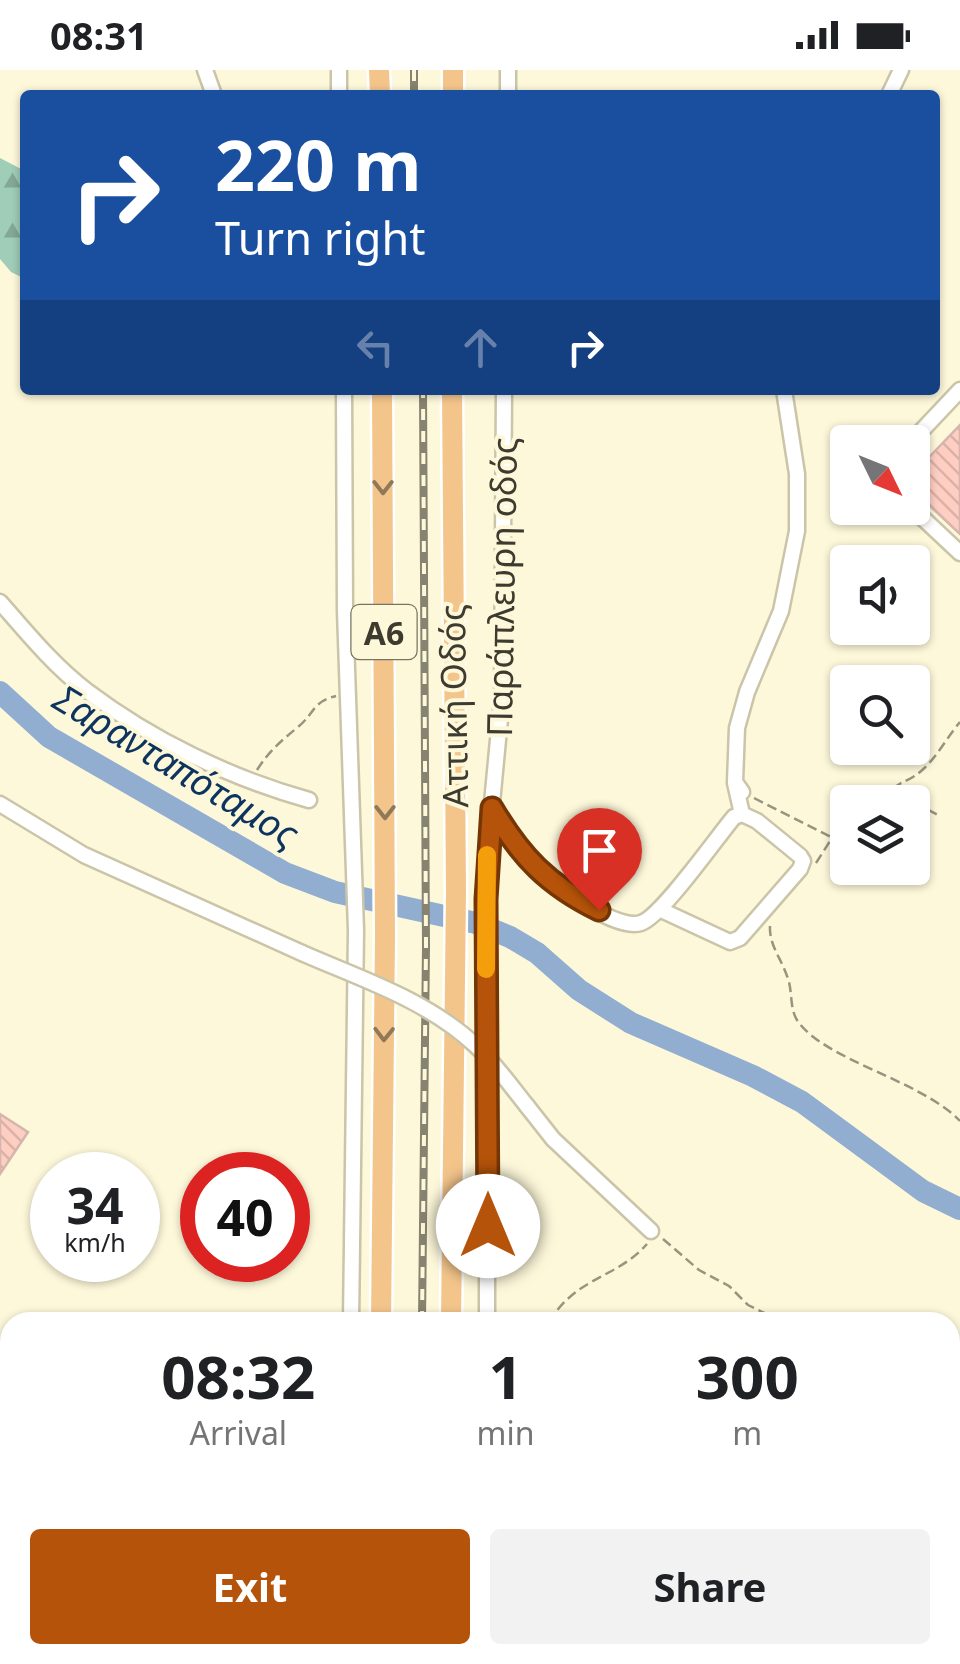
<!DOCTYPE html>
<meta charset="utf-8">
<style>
:root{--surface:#fff;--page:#f2f2f2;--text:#202124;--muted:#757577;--accent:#b45309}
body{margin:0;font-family:"Noto Sans",sans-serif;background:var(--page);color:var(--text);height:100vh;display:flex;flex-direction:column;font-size:38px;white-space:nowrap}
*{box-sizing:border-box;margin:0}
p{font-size:32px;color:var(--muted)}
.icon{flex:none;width:55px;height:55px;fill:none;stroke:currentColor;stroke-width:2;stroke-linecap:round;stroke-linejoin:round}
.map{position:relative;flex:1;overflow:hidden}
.sheet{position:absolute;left:0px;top:1242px;width:960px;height:352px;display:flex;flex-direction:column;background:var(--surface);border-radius:30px 30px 0 0;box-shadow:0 2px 8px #0004}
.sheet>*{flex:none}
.top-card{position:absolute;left:20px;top:20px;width:920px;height:305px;border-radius:10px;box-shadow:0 2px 8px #0004;background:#1a4fa0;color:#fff;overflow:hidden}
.needle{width:65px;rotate:133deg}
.controls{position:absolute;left:830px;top:355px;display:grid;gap:20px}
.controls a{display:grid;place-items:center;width:100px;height:100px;border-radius:10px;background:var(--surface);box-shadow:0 2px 8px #0004;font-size:50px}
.speed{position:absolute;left:30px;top:1082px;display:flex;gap:20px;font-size:50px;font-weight:700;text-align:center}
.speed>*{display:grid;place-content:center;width:130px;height:130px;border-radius:50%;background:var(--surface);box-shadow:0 2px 8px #0004;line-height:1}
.speed small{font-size:25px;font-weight:400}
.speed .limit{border:15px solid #d22;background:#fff;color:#111}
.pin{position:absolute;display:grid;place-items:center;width:85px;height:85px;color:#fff;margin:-102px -42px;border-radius:50% 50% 50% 0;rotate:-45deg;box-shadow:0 0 10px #0007}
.pin .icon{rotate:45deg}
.me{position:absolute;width:110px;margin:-55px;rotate:0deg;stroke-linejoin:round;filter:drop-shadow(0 0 8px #0008)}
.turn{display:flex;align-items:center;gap:35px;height:210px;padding:0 30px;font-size:45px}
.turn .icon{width:130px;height:130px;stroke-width:2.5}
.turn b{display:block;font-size:70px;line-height:85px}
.lanes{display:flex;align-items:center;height:95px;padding:0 30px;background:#0003;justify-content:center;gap:50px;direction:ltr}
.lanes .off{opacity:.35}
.eta{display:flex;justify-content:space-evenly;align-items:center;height:170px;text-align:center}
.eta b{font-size:60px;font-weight:700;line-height:70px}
.cta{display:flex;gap:20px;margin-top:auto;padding:20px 30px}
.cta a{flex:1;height:115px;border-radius:10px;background:var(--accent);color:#fff;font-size:40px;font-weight:700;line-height:115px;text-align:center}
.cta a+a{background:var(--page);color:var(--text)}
.status{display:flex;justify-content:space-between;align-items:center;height:70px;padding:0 50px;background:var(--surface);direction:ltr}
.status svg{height:28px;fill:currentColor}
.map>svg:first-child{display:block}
</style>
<div class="status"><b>08:31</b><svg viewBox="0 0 49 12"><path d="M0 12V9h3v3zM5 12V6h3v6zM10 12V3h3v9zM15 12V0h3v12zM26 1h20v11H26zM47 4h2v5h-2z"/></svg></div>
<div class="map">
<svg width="960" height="1594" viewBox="0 0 960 1594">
<defs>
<pattern id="forest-firs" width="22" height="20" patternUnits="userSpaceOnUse" patternTransform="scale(2.5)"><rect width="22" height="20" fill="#9fcdb7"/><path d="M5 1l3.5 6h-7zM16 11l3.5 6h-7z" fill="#83a895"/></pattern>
<pattern id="building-back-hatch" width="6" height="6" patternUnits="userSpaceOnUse" patternTransform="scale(2.5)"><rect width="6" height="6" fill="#ffcec2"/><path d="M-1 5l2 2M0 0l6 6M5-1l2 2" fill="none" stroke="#dbb2a7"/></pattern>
</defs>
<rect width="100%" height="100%" fill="#fdf8da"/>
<!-- forest -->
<path fill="url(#forest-firs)" d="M0,88L25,101V209L11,202L0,189Z"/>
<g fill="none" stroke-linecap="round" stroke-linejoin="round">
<!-- river -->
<path stroke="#91adcf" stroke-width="22" d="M0,622L49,667L285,803L335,822L476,853L510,867L537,883L579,920L631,953L753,1006L802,1032L923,1121L960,1139"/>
</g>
<!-- building -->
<path fill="url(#building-back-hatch)" stroke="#d5b5ad" stroke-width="2.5" d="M960,355V464L912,419V405Z
M0,1044L28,1062L0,1104Z"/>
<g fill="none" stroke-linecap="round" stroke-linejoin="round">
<!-- minor casing -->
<g stroke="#cac5a8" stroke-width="19">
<path id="minor" d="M205,0L214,25
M339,0V25
M508,25V0
M889,25L901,0
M344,320L345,541L356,860L351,1252
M911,372L960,320
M912,438L960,483
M0,532C27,563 54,596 87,621C152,670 230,708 309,730
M742,722L735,712L737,658L747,622L781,541L797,461V404L784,320
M0,734L84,785L302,883
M493,739C501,752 508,767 517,779C536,802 612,862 641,853C662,846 717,767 734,747L742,744
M659,839L730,872L740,868L800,799L803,791L800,786L757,751L742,744L735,713
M527,1036L553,1069L651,1161
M487,1252V785L502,628L504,320
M336,1594L337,1585
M476,1594V1585"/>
</g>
<!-- highway casing -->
<g stroke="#fff" stroke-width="25">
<path id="highway" d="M379,0L380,25
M453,25V0
M381,1252L385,866L382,320
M451,1252L456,822L452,320
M369,1594L370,1585
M441,1594V1585"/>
</g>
<!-- path -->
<path stroke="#97947f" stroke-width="2.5" stroke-dasharray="10 5" stroke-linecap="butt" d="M257,700C269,681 281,671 298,657C315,643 312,632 336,626
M754,728L831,767
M885,732L911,731L940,746
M886,732C899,706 902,717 920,702C936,689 947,667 960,652
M816,793L839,757L848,750
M770,856C769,875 781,888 787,906C793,920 789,937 797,950C823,990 921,1010 960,1051
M663,1169L699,1200L729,1216L748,1235L783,1252
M549,1252C577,1206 616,1209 647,1174
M950,1355L960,1358
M950,1414L960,1404
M803,1594L814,1585"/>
<!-- minor -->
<use href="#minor" stroke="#fff" stroke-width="14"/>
<!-- highway -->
<use href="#highway" stroke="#f4c58b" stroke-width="20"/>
<!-- rail casing -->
<g stroke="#868370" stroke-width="8">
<path id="rail" d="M414,0V25
M422,1252L426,876L423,320
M410,1594L411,1585"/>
</g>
<!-- rail -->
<use href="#rail" stroke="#fdf8da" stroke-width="4" stroke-dasharray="11" stroke-linecap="butt"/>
<!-- minor-bridge casing -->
<g stroke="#cac5a8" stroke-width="19" stroke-linecap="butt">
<path id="minor-bridge" d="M302,883C361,909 427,930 475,975C495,993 510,1015 527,1036"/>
</g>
<!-- minor-bridge -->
<use href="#minor-bridge" stroke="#fff" stroke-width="14"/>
</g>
<!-- one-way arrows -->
<defs><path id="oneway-chevron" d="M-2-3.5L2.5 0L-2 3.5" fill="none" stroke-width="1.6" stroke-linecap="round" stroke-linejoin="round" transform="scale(2.5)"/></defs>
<g stroke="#8f7958">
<use href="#oneway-chevron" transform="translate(383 417) rotate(90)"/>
<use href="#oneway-chevron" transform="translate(385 742) rotate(90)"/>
<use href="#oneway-chevron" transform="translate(384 964) rotate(91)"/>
</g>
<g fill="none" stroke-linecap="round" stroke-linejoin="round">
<!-- route casing -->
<g stroke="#753606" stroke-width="25">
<path id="route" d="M488,1156L486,829L492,738C521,787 548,815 599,840"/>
</g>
<!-- route -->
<use href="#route" stroke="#b45309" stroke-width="18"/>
<!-- slow -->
<path stroke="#f59e0b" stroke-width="18" d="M486,899L487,785"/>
</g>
<g text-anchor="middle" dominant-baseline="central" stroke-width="8" stroke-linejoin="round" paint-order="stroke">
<!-- shield labels -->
<rect fill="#fdf8da" stroke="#777462" stroke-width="2.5" x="351.5" y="535" width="65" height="54" rx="8"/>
<g font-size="32" font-weight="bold" fill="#3d3b2f">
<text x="384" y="562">Α6</text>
</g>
<!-- street labels -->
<g font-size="35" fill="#3d3b2f" stroke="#fdf8da">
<text transform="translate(501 517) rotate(-89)">Παράπλευρη οδός</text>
<text transform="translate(453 636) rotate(-91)">Αττική Οδός</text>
</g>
<!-- water labels -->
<g font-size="38" font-style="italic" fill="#0d345f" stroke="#fdf8da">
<text transform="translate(177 695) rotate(31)">Σαρανταπόταμος</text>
</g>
</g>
</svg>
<div class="controls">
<a><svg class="needle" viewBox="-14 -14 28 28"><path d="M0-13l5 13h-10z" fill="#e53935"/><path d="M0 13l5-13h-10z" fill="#757577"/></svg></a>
<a><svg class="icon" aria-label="sound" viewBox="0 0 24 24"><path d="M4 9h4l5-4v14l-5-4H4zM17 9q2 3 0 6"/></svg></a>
<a><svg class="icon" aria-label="search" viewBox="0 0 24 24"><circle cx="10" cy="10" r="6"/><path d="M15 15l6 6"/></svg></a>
<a><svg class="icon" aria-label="layers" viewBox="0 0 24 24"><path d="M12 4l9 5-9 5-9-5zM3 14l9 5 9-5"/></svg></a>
</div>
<div class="speed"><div>34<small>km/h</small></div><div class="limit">40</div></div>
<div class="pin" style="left:599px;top:840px;background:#d93025"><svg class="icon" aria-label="arrive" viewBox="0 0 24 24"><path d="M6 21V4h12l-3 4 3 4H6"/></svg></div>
<svg class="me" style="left:488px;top:1156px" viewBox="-20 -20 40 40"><circle r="19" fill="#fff"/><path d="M0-13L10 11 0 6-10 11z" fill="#b45309"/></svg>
<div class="top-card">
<div class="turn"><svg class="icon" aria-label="right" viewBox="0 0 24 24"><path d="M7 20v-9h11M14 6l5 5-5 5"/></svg><div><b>220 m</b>Turn right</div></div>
<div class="lanes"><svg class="icon off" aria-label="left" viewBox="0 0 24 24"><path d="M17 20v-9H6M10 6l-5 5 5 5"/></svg><svg class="icon off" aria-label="ahead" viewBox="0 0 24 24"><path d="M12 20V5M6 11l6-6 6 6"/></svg><svg class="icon" aria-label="right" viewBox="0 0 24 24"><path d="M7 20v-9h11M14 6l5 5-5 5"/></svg></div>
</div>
<section class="sheet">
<div class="eta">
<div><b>08:32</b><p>Arrival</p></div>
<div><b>1</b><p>min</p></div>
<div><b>300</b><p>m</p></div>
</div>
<div class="cta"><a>Exit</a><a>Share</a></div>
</section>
</div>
